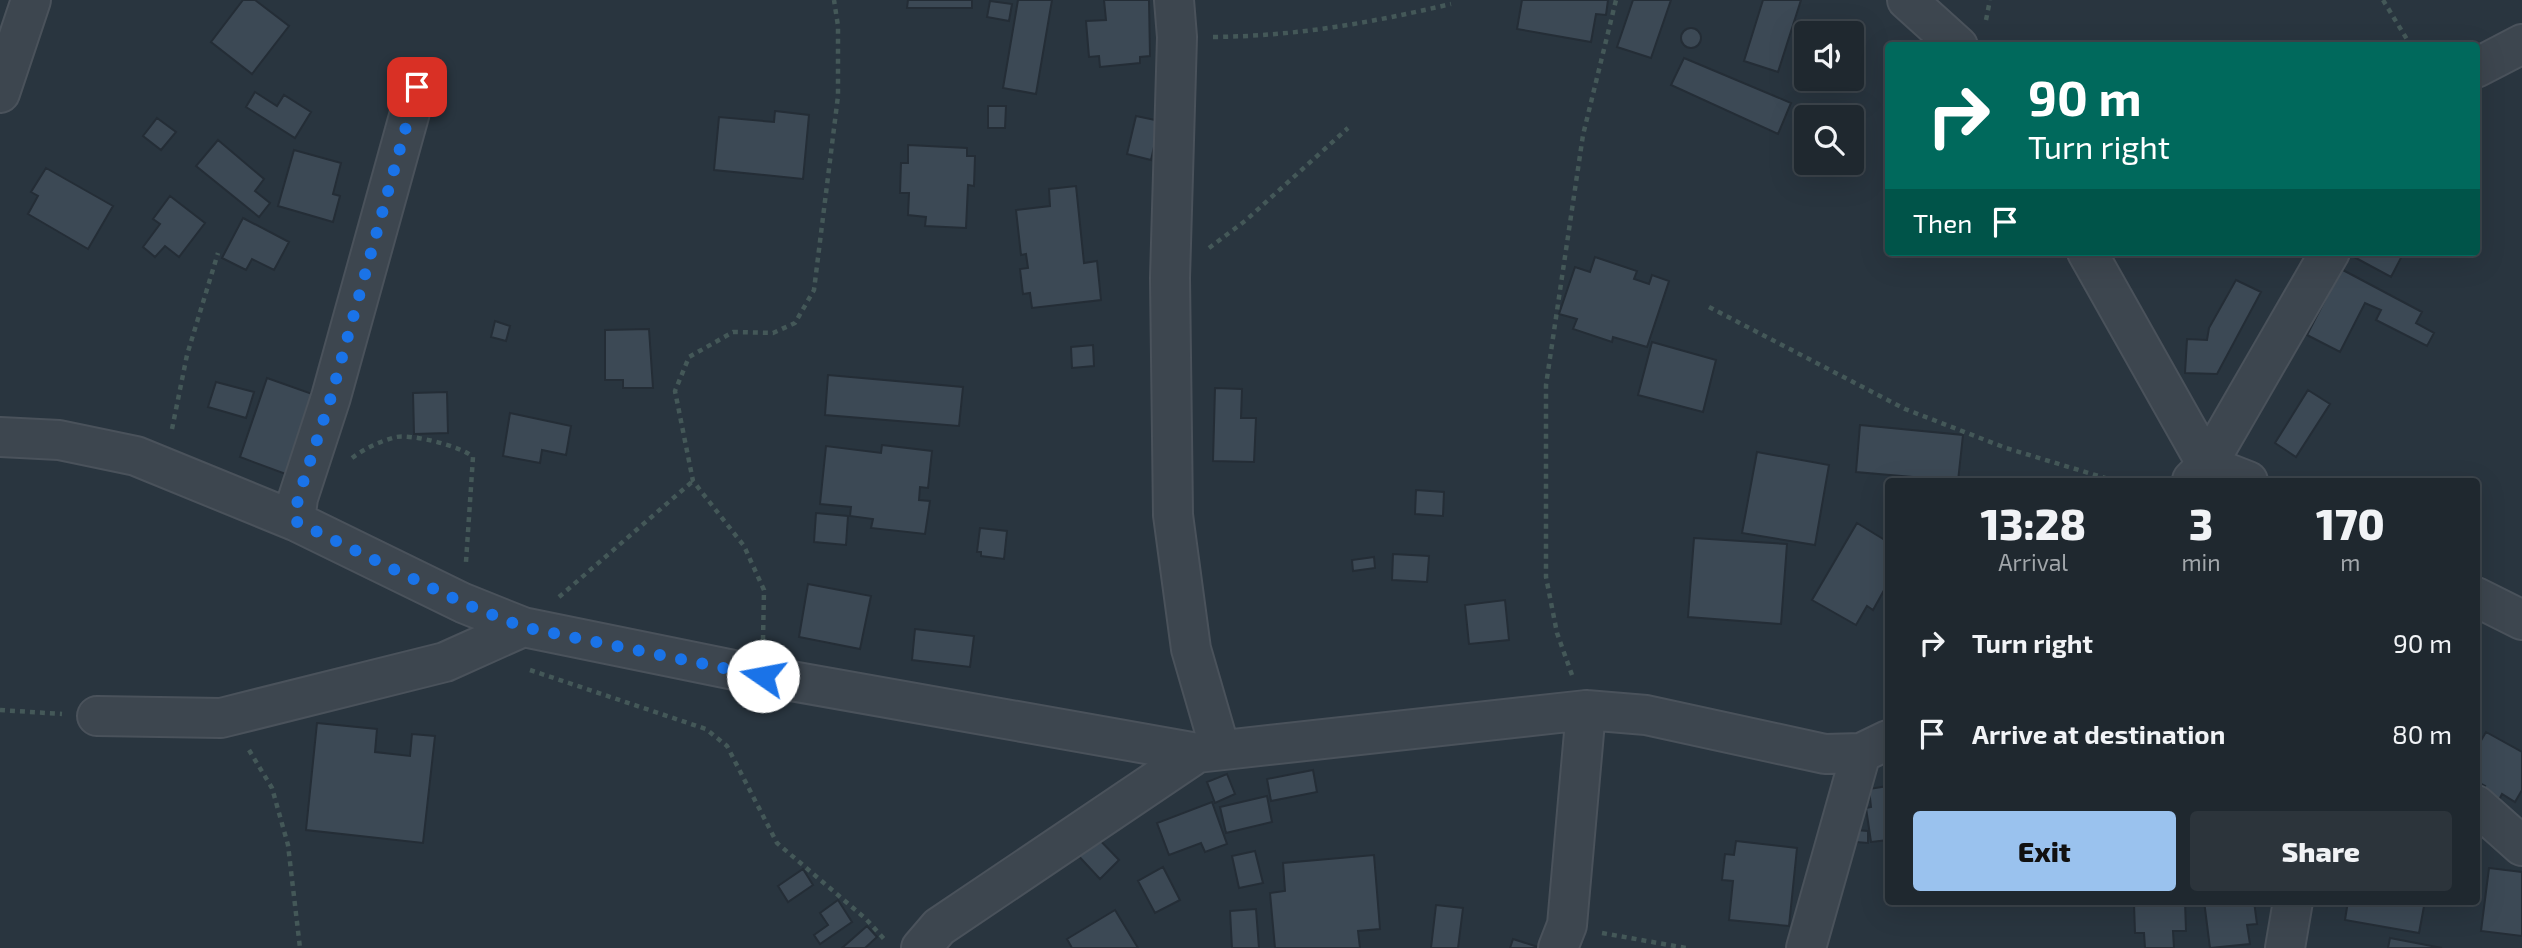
<!DOCTYPE html>
<style>
:root{--surface:#1f282f;--page:#2c343b;--text:#f1f3f6;--muted:#a1a6aa;--line:#3c444b;--accent:#9ac2ee}
body{margin:0;font-family:"Exo 2",sans-serif;background:var(--page);color:var(--text);height:100vh;display:flex;flex-direction:column;font-size:26px;white-space:nowrap}
*{box-sizing:border-box;margin:0}
p{font-size:23px;color:var(--muted)}
.icon{flex:none;width:38px;height:38px;fill:none;stroke:currentColor;stroke-width:2;stroke-linecap:round;stroke-linejoin:round}
.map{position:relative;flex:1;overflow:hidden}
.drawer{position:absolute;left:1885px;top:478px;width:595px;height:427px;display:flex;flex-direction:column;background:var(--surface);border-radius:7px;box-shadow:0 7px 28px #0002,0 0 0 2px var(--line)}
.drawer>*{flex:none}
.top-card{position:absolute;left:1885px;top:42px;width:595px;height:214px;border-radius:7px;box-shadow:0 7px 28px #0002,0 0 0 2px var(--line);background:#00695c;color:#fff;overflow:hidden}
.controls{position:absolute;left:1794px;top:21px;display:grid;gap:14px}
.controls a{display:grid;place-items:center;width:70px;height:70px;border-radius:7px;background:var(--surface);box-shadow:0 7px 28px #0002,0 0 0 2px var(--line);font-size:35px}
.pin{position:absolute;display:grid;place-items:center;width:60px;height:60px;color:#fff;margin:-30px;border-radius:14px;box-shadow:0 4px 10px #0006}
.me{position:absolute;width:77px;margin:-38px;rotate:282deg;stroke-linejoin:round;filter:drop-shadow(0 0 5px #0008)}
.turn{display:flex;align-items:center;gap:24px;height:147px;padding:0 28px;font-size:32px}
.turn .icon{width:91px;height:91px;stroke-width:2.5}
.turn b{display:block;font-size:49px;line-height:60px}
.then{display:flex;align-items:center;height:66px;padding:0 28px;background:#0003;gap:14px;font-size:26px}
.eta{display:flex;justify-content:space-evenly;align-items:center;height:119px;text-align:center}
.eta b{font-size:42px;font-weight:800;line-height:49px}
.action{display:flex;gap:14px;margin-top:auto;padding:14px 28px}
.action a{flex:1;height:80px;border-radius:7px;background:var(--accent);color:#111;font-size:28px;font-weight:800;line-height:80px;text-align:center}
.action a+a{background:var(--page);color:var(--text)}
ul{padding:0;list-style:none}
li{display:flex;align-items:center;gap:21px;height:91px;padding:0 28px}
li div{flex:1}
li b{display:block;font-size:26px}
li em{font-style:normal}
.map>svg:first-child{display:block}
</style>
<div class="map">
<svg width="2522" height="948" viewBox="0 0 2522 948">
<rect width="100%" height="100%" fill="#29353f"/>
<!-- building -->
<path fill="#3c4955" stroke="#242d36" stroke-width="2" d="M243,0H255L289,26L252,74L211,42Z
M908,0H972V8H907Z
M1018,0H1052L1036,94L1003,88Z
M1104,0H1149L1150,56L1140,57V63L1100,67L1099,56L1089,57L1086,21L1106,20Z
M1522,0H1608L1606,15L1596,14L1591,42L1517,29Z
M1633,0H1671L1651,58L1617,47Z
M1763,0H1801L1778,72L1744,61Z
M990,1L1012,4L1009,21L987,17Z
M1681 38a10 10 0 1 1 20 0a10 10 0 1 1-20 0Z
M1684,58L1791,103L1778,134L1671,85Z
M255,92L277,106L284,95L311,112L295,138L246,107Z
M988,106H1006L1005,128H988Z
M775,111L809,115L803,179L714,170L719,117L774,122Z
M1136,116L1160,121L1151,160L1127,154Z
M157,118L176,132L161,150L143,136Z
M218,140L264,179L255,191L270,203L259,217L196,166Z
M908,145L967,148V156H975L974,186L968,185L966,228L925,226L926,217L908,215L909,193H900L901,163H908Z
M294,150L341,163L333,194L340,196L333,222L278,206Z
M46,168L113,206L88,249L28,214L38,196L31,192Z
M1076,186L1084,263L1097,261L1101,300L1032,308L1030,293L1023,294L1020,269L1028,268L1026,254L1021,255L1016,210L1050,206L1049,189Z
M170,196L205,223L179,257L165,246L155,257L143,247L160,224L153,219Z
M243,218L289,242L274,270L252,259L246,270L222,258Z
M2357,252H2404L2391,277L2354,257Z
M1595,257L1637,271L1634,279L1649,284L1652,275L1669,281L1647,347L1613,337L1612,342L1573,329L1577,319L1559,314L1575,267L1590,272Z
M2341,269L2422,312L2416,323L2434,333L2427,346L2376,320L2381,310L2365,303L2340,352L2307,335Z
M2236,280L2261,292L2217,374L2185,373L2187,339L2207,340L2209,328Z
M495,321L510,326L506,341L491,337Z
M649,329L653,388H623V380H605V330Z
M1652,342L1716,360L1703,412L1638,395Z
M1093,345L1094,366L1072,368L1071,347Z
M828,375L963,387L959,426L825,415Z
M267,378L318,396L291,476L240,457Z
M216,382L254,392L246,418L208,407Z
M1215,388L1242,389L1241,418H1256L1254,462L1213,461Z
M2308,390L2330,404L2296,457L2275,443Z
M447,392L448,433L414,434L413,393Z
M510,413L571,426L566,455L542,450L540,463L503,456Z
M1860,425L1963,435L1958,481L1856,472Z
M882,445L932,451L928,488L920,487L919,500L930,501L925,534L871,528L873,519L850,516L851,507L820,504L826,446L881,453Z
M1757,452L1829,465L1815,545L1742,533Z
M1416,490L1444,492L1443,516L1415,514Z
M816,513L848,516L846,545L814,542Z
M1857,523L1888,542V583L1873,610L1867,606L1856,625L1812,600Z
M980,528L1007,531L1004,559L981,556V552H977Z
M1694,538L1787,544L1781,624L1688,617Z
M1393,554L1429,556L1427,582L1392,580Z
M1374,557L1375,568L1353,571L1352,560Z
M808,584L871,596L860,649L799,637Z
M1505,600L1509,640L1469,644L1465,605Z
M915,629L974,636L970,667L912,660Z
M317,723L377,729L375,752L410,756L412,734L435,736L423,843L306,830Z
M2486,732L2522,752V790L2515,802L2502,794L2498,802L2481,793L2485,786L2476,781V749Z
M1313,770L1317,792L1271,801L1267,779Z
M1227,774L1235,794L1215,803L1207,782Z
M1888,786V840L1871,842L1866,808L1871,807L1869,789Z
M1267,796L1272,822L1226,833L1220,807Z
M1212,802L1227,844L1205,852L1201,843L1169,855L1157,823Z
M1843,829L1868,831V843L1843,841Z
M1093,833L1119,860L1100,879L1074,851Z
M1736,841L1797,848L1789,926L1729,920L1733,881L1722,880L1725,854L1734,855Z
M1255,851L1263,883L1239,888L1232,856Z
M1374,855L1380,929L1358,931L1360,948H1275L1270,893L1285,891L1283,863Z
M1163,867L1180,900L1155,913L1138,881Z
M2489,868L2522,872V936L2481,931Z
M803,869L813,885L788,902L778,886Z
M838,900L852,922L820,944L814,935L828,925L820,913Z
M2142,901H2185L2186,931H2173L2174,948H2145L2144,933H2135L2134,904Z
M2204,901H2254L2257,924L2247,925L2250,944L2210,948Z
M2348,901H2425L2419,933L2345,920Z
M1436,905L1463,908L1458,948H1431Z
M1256,909L1259,948H1232L1230,911Z
M1115,910L1138,948H1072L1067,939Z
M867,926L877,937L865,948H842Z
M2390,938L2442,948H2388Z
M1513,939L1538,947L1537,948H1510Z"/>
<g fill="none" stroke-linecap="round" stroke-linejoin="round">
<!-- minor casing -->
<g stroke="#4a525b" stroke-width="42">
<path id="minor" d="M1174,0L1177,37L1170,278L1173,515L1191,649L1220,749
M1907,0L1958,46
M2476,68L2522,44
M0,93L31,0
M2087,252L2207,465L2248,481
M0,437L59,440L136,456L295,521L463,603L523,627L763,676L1197,753L1586,710L1646,715L1825,754L1861,753L1888,740
M2192,480L2207,465L2330,252
M295,521L298,498L331,397L417,87
M2476,597L2522,620
M97,716L221,718L445,662L523,627
M2476,805L2522,846
M921,948L939,927L1197,753
M1558,948L1567,925L1586,710
M1806,948L1861,753
M2285,948L2293,901"/>
</g>
<!-- path -->
<path stroke="#445858" stroke-width="4.5" stroke-dasharray="5 5" stroke-linecap="butt" d="M2383,0L2411,46
M1986,20L1990,0
M1213,37C1298,36 1369,23 1451,4
M1209,248L1245,221L1348,128
M1709,307L1905,409L2006,448L2115,481
M172,429L187,355L218,253
M352,458C364,449 380,441 396,437C412,434 461,446 473,457L466,562
M559,597L693,481
M763,640L764,590L744,546L693,481L675,391L689,357L733,332L773,333L795,323L814,290L838,96V26L834,0
M530,670L706,729L727,746L777,843L866,919L885,940
M1572,675L1557,633L1546,577V385L1583,135L1616,0
M0,710L62,714
M249,750L272,788L288,845L300,948
M1602,933L1686,948"/>
<!-- minor -->
<use href="#minor" stroke="#3d464f" stroke-width="38"/>
</g>
<g fill="none" stroke-linecap="round" stroke-linejoin="round">
<!-- route -->
<path stroke="#1a73e8" stroke-width="12" stroke-dasharray="0 21.6" d="M417,87L331,397L298,498L295,521L463,603L523,627L763,676"/>
</g>
</svg>
<div class="controls">
<a><svg class="icon" aria-label="sound" viewBox="0 0 24 24"><path d="M4 9h4l5-4v14l-5-4H4zM17 9q2 3 0 6"/></svg></a>
<a><svg class="icon" aria-label="search" viewBox="0 0 24 24"><circle cx="10" cy="10" r="6"/><path d="M15 15l6 6"/></svg></a>
</div>
<div class="pin" style="left:417px;top:87px;background:#d93025"><svg class="icon" aria-label="arrive" viewBox="0 0 24 24"><path d="M6 21V4h12l-3 4 3 4H6"/></svg></div>
<svg class="me" style="left:763px;top:676px" viewBox="-20 -20 40 40"><circle r="19" fill="#fff"/><path d="M0-13L10 11 0 6-10 11z" fill="#1a73e8"/></svg>
<div class="top-card">
<div class="turn"><svg class="icon" aria-label="right" viewBox="0 0 24 24"><path d="M7 20v-9h11M14 6l5 5-5 5"/></svg><div><b>90 m</b>Turn right</div></div>
<div class="then">Then<svg class="icon" aria-label="arrive" viewBox="0 0 24 24"><path d="M6 21V4h12l-3 4 3 4H6"/></svg></div>
</div>
<section class="drawer">
<div class="eta">
<div><b>13:28</b><p>Arrival</p></div>
<div><b>3</b><p>min</p></div>
<div><b>170</b><p>m</p></div>
</div>
<ul>
<li><svg class="icon" aria-label="right" viewBox="0 0 24 24"><path d="M7 20v-9h11M14 6l5 5-5 5"/></svg><div><b>Turn right</b></div><em>90 m</em></li>
<li><svg class="icon" aria-label="arrive" viewBox="0 0 24 24"><path d="M6 21V4h12l-3 4 3 4H6"/></svg><div><b>Arrive at destination</b></div><em>80 m</em></li>
</ul>
<div class="action"><a>Exit</a><a>Share</a></div>
</section>
</div>
